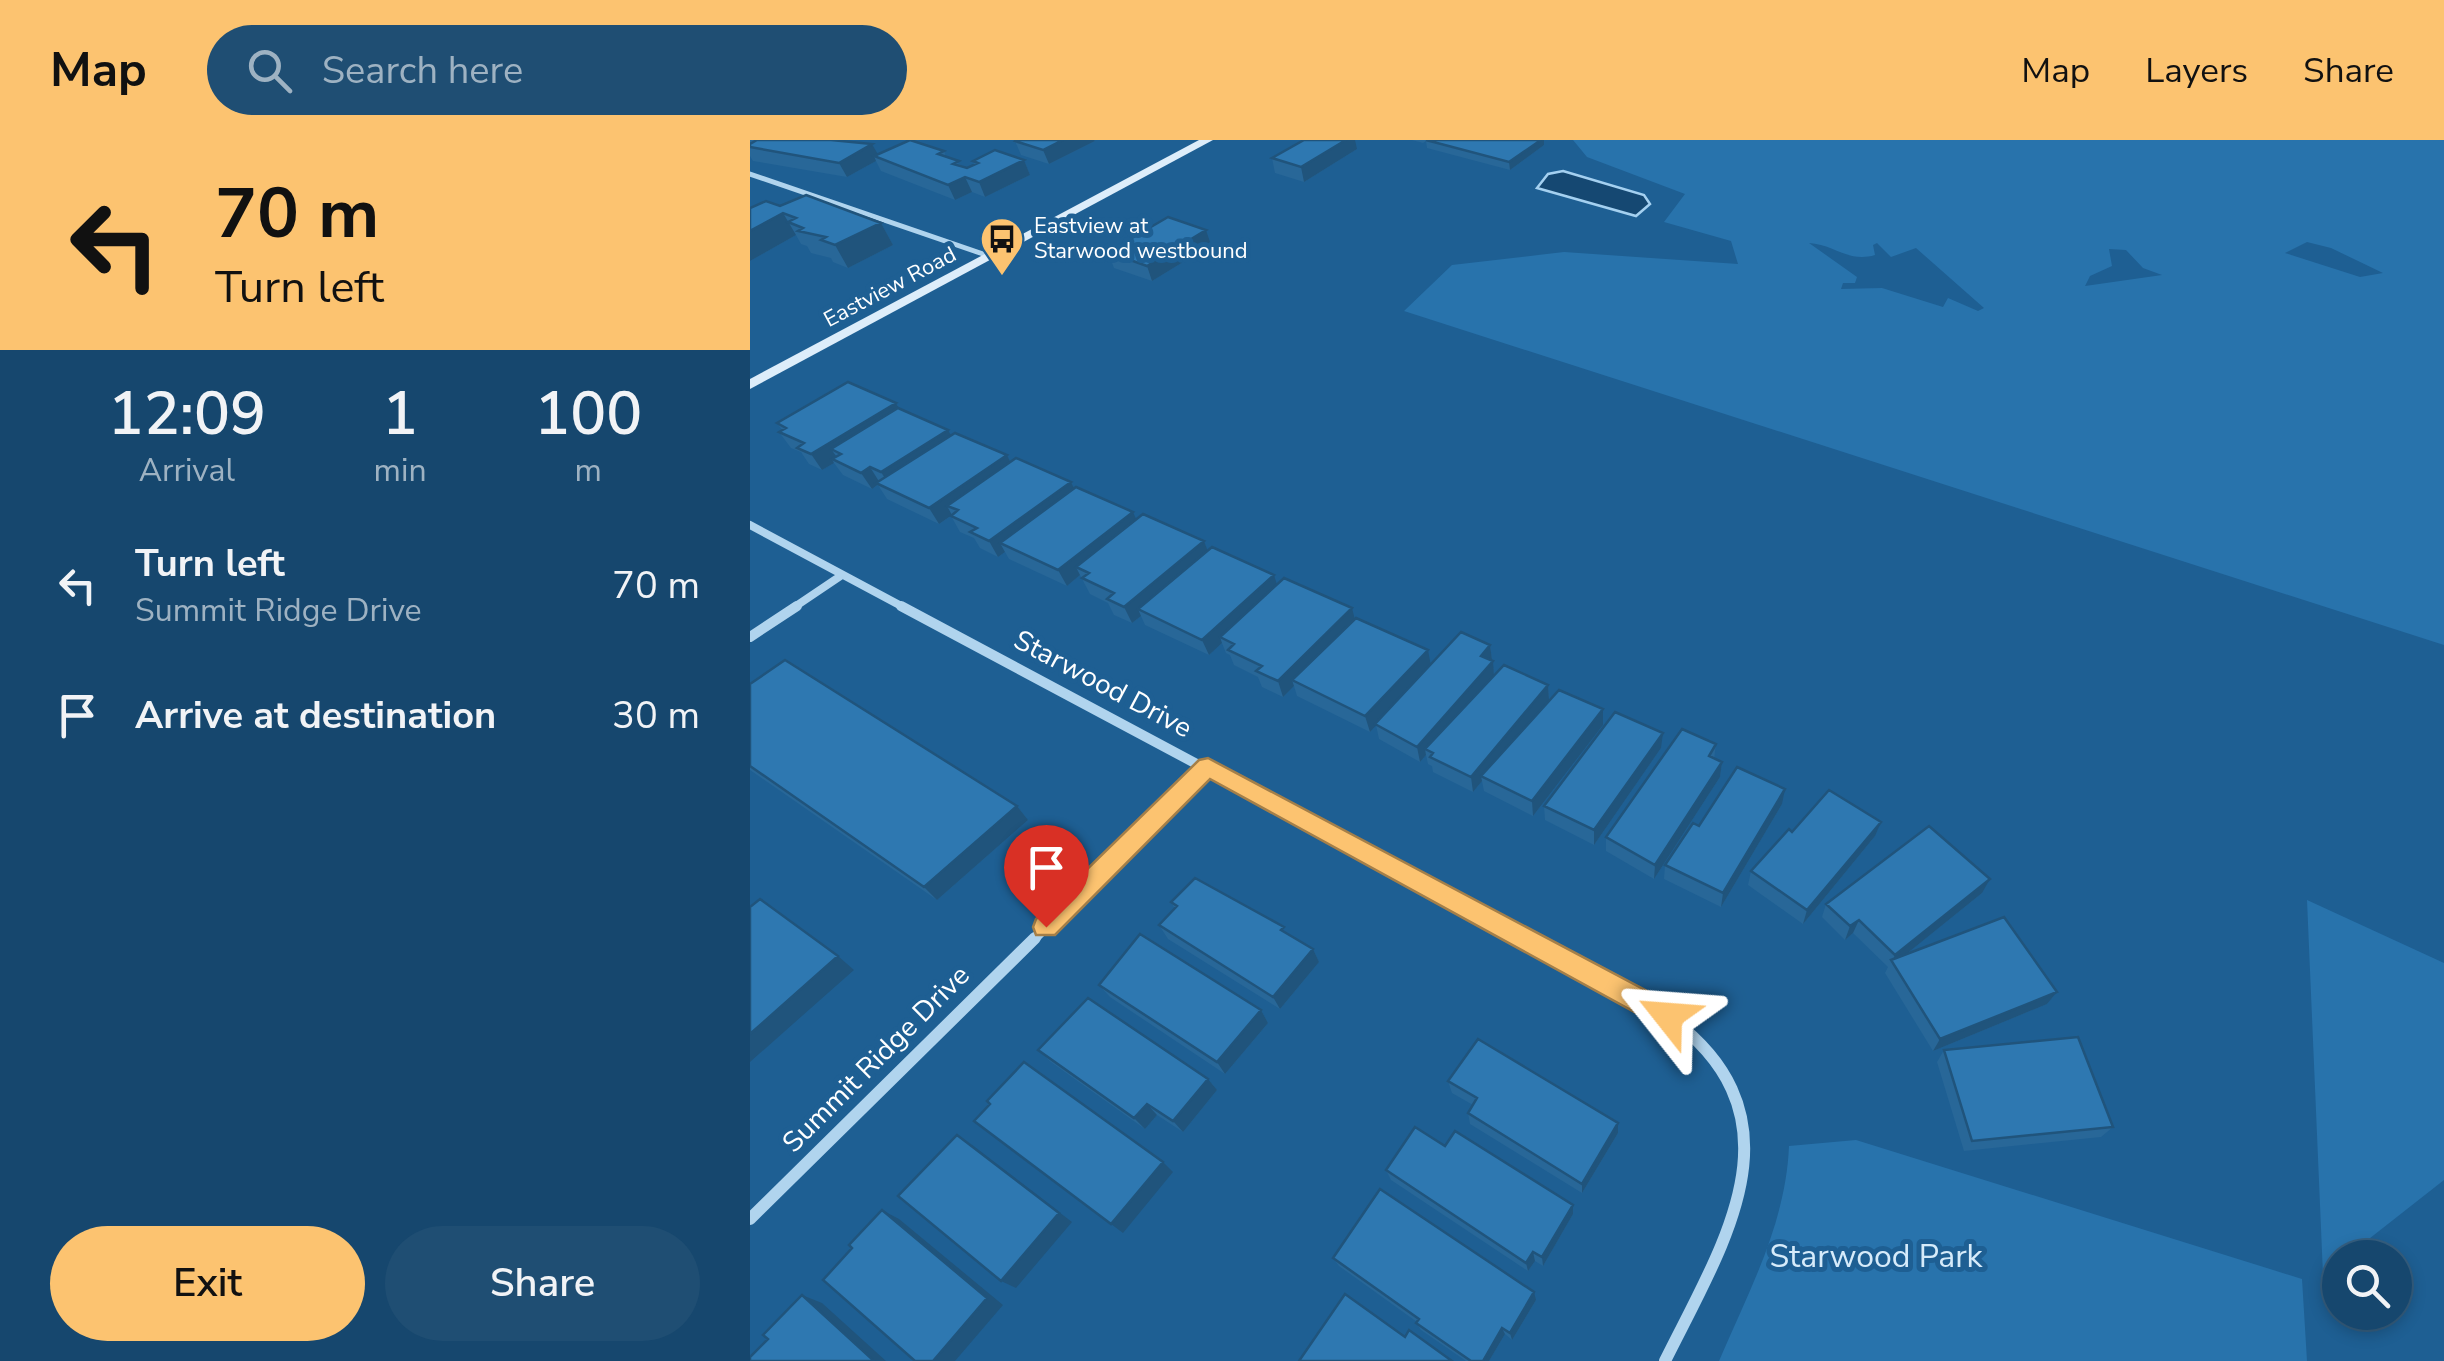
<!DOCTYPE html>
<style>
:root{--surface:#16476e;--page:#1f4e73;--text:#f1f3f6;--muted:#9eb2c2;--line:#355f81;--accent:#fcc370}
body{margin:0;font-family:"Nunito Sans",sans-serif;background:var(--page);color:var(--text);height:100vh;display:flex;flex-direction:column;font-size:38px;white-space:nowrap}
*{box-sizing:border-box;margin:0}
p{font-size:32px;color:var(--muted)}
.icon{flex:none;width:55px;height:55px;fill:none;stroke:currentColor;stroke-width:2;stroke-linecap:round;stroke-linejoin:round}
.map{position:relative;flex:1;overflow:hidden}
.details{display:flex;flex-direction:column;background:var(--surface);width:750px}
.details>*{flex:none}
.hud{background:#fcc370;color:#111;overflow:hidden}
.buttons{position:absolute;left:1572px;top:1100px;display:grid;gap:20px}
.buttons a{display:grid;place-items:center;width:90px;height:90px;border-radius:50%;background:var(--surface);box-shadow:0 5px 15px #0003,0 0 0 2px var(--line);font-size:50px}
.pin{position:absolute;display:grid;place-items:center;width:85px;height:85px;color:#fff;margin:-102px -42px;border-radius:50% 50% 50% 0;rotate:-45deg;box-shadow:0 0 10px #0007}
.pin .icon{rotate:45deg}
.me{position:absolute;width:110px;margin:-55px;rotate:298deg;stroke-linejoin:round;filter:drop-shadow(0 0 8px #0008)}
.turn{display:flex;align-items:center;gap:35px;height:210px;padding:0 50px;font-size:45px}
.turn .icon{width:130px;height:130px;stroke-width:2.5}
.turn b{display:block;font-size:70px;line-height:85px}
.eta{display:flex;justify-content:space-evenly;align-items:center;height:170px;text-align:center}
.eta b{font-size:60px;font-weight:600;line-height:70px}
.cta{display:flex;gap:20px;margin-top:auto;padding:20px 50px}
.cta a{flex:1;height:115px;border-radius:60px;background:var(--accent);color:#111;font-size:40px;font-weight:600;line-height:115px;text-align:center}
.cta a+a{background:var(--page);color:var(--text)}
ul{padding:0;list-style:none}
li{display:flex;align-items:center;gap:30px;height:130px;padding:0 50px}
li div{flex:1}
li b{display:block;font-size:38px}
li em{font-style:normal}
header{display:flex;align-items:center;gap:60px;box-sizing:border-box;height:140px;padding:0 50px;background:var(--accent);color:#111}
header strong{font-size:48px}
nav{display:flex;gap:55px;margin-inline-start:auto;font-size:35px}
.search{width:700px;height:90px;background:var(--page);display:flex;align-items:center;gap:25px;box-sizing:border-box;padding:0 35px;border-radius:55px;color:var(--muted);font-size:38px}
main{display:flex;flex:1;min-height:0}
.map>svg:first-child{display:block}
</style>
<header>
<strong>Map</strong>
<div class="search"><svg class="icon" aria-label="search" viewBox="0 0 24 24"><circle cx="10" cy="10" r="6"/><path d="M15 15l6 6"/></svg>Search here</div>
<nav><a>Map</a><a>Layers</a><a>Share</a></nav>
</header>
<main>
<section class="details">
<div class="hud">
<div class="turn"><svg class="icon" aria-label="left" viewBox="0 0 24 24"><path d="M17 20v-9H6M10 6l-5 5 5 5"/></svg><div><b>70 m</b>Turn left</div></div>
</div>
<div class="eta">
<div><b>12:09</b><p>Arrival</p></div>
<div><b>1</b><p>min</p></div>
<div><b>100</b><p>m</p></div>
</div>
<ul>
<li><svg class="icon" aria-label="left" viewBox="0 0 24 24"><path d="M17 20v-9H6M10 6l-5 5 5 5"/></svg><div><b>Turn left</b><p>Summit Ridge Drive</p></div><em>70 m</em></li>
<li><svg class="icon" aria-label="arrive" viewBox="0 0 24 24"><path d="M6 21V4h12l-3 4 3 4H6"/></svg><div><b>Arrive at destination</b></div><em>30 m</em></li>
</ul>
<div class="cta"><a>Exit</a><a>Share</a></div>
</section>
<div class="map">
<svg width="1694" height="1221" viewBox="0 0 1694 1221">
<rect width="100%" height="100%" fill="#1e5f93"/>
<!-- green -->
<path fill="#2873ac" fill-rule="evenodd" d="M823,0H1694V505L654,171L702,125L814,112L988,124L981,101L914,82L935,54L837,17ZM1557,102L1581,108L1633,133L1610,137L1535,113ZM1059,103C1083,104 1098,123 1125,115L1123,105L1127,103L1141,117L1166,108L1234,168L1228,171L1198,158L1193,167L1132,148L1091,149L1093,143H1105L1107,137ZM1359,109L1376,110L1393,128L1412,135L1335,146L1340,136L1362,126Z
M1557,760L1694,823V1040L1573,1135Z
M1106,1000L1552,1139L1557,1221H969C999,1151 1036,1083 1039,1006Z"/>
<!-- water -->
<path fill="#154872" stroke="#a4d0f0" stroke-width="2.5" d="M813,31L894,55L900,64L886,76L787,48L798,34Z"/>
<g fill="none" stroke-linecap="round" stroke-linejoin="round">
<!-- service -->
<path stroke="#b0d4ee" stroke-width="5" d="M0,34L239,116"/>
<!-- minor-far2 -->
<path stroke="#b0d4ee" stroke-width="8" d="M0,385L155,468
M43,468L92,435"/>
<!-- minor-far1 -->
<path stroke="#b0d4ee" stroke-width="10" d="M151,466L776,800
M0,497L47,466
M283,800L458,627"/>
<!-- minor -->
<path stroke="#b0d4ee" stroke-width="12" d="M771,798C819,823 876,845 919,877C1057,978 974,1102 915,1221
M0,1079L285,798"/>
<!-- secondary -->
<path fill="#ddedfa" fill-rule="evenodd" d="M449,0H463L0,249V239Z"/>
</g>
<!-- wall -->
<path fill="#286798" d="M0,0H81L122,4L127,14L194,11L196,17L217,28L225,25L223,21L274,20L280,35L235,57L222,52L205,60L131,31L126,21L97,37L3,21L0,16Z
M266,0H344L345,1L299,24L271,15L265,1Z
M662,0H794V5L760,30L677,8L676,1L673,3Z
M607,9L554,42L525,33L522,18Z
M30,66L131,83L143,105L98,128L83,122L81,118L61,113L57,106L51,104L46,95L0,121Z
M461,105L402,141L364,128L358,112Z
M146,263L149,268L201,296L257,315L260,322L321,342L324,348L386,380L454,401L457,411L527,445L605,479L681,524L740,505L744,535L798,545L799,560L853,585L783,676L734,651L732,641L723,652L683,632L682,626L678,624L676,615L670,622L629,599L626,585L620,592L547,556L544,546L533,557L512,547L508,537L484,525L480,515L476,513L472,503L459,515L395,485L391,476L382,483L364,475L358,463L340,454L330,435L317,446L259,419L255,412L248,417L230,408L224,398L210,392L201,376L189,384L137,359L128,345L122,349L93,335L84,323L72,330L59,324L51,312L41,308L29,292L32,290L27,283Z
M0,544L267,666L278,680L187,760L0,630Z
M966,604L964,619L972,622L970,637L904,739L856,711V697Z
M911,608L844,705L795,680L794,666Z
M1032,664L971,767L914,739L915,725L949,686Z
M1042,692L1125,696L1053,784L998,745L1001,731Z
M1232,753L1155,815L1307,852L1297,864L1183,911L1135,833L1138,827L1103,793L1095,800L1072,777L1076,764Z
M421,762L537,794L563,809L569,822L530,869L418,799L409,785L425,769Z
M349,845L511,870L518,883L475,934L360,857Z
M288,910L458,939L467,950L433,992L407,975L395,989L301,922Z
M1194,910L1363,987L1351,997L1214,1011L1187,922Z
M698,941L868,993L832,1053L720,984L718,973L723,965L702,953Z
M695,1006L823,1074L793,1126L785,1121L778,1131L641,1040L636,1030Z
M583,1118L786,1160L762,1200L755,1194L739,1221H716L671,1190L666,1183L667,1182L589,1126Z"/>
<!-- shaded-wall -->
<path fill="#20547c" d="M313,0H344L345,1L299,24L293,10Z
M596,0H605L607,9L554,42L551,27Z
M791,0H794V5L760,30L759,22Z
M122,4L130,18L124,16L126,21L97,37L89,23Z
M274,20L280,35L235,57L229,42Z
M215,37L222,52L205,60L198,45Z
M33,73L46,95L0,121V91Z
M131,83L143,105L98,128L85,105Z
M456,90L461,105L402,141L397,126Z
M146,263L155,279L91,314L81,309L89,320L82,319L84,323L72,330L61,314Z
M198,290L207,306L141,348L131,332Z
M257,315L265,332L197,366L202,375L189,384L179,368Z
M120,327L130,343L122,349L111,333Z
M321,342L329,358L250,403L255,412L248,417L239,401Z
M383,372L390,388L326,427L330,435L317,446L308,430Z
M454,401L460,417L388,469L391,476L382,483L374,467Z
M524,435L529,451L470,497L472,503L459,515L452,500Z
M602,468L606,484L542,540L544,546L533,557L528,541Z
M740,505L742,520L731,516Z
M678,510L681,526L620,592L615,576Z
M743,521L744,536L675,609L676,615L670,622L667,607Z
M798,545L799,560L731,636L732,641L723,652L721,637Z
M853,569V585L783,676L782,661Z
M913,593L911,608L844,705V690Z
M972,622L970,637L904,739L905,725Z
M1035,649L1032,664L971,767L973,753Z
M267,666L278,680L187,760L174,747Z
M1131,682L1125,696L1053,784L1057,770Z
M1240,739L1232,753L1144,824L1142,822L1145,815Z
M1109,780L1103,793L1095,800L1100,786Z
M563,809L569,822L530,869L523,857Z
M88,816L104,830L0,922V894Z
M1307,852L1297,864L1183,911L1190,899Z
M511,870L518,883L475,934L467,922Z
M458,939L467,950L433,992L423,981Z
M397,964L407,975L395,989L384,978Z
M868,983V993L832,1053V1044Z
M222,1005L322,1082L266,1148L251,1141Z
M413,1022L423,1032L373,1093L361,1084Z
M823,1065V1074L793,1126L792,1117Z
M132,1070L149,1079L253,1165L205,1221H183Z
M783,1112L785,1121L778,1131L776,1123Z
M784,1152L786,1160L762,1200L760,1193Z
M52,1155L72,1163L136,1221H124Z
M752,1188L755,1194L739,1221H733Z"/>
<!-- building -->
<path fill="#2e78b1" stroke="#20547c" stroke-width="2.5" d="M7,0H81L122,4L89,23L0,7V4Z
M160,0L194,11L188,14L209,21L203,24L217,28L228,23L223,21L245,10L274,20L229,42L215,37L198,45L124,16Z
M266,0H313L293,10L265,1Z
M554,0H596L551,27L522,18Z
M676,0H791L759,22Z
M56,55L131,83L85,105L71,100L76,97L48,91L53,88L38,82L46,78L33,73L0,91V68L16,61L30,66Z
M418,77L456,90L397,126L358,112Z
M98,242L146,263L61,314L47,308L54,303L29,292L36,288L27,283Z
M148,268L198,290L131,332L120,327L111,333L82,319L91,314L81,309Z
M205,293L257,315L179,368L126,343Z
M266,318L321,342L239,401L220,392L227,388L201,376L208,370L197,366Z
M326,347L383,372L308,430L250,403Z
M393,374L454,401L374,467L357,459L364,453L332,438L339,433L326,427Z
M462,407L524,435L452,500L388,469Z
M534,438L602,468L528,541L506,531L512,526L478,510L484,504L470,497Z
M606,478L678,510L615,576L542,540Z
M711,492L740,505L731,516L743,521L667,607L625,584Z
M35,520L267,666L174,747L0,626V544Z
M754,525L798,545L721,637L680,617L683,613L675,609Z
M809,550L853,569L782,661L731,636Z
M865,572L913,593L844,690L794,666Z
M932,589L966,604L959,616L972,622L905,725L856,697Z
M987,627L1035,649L973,753L915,725L943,683L949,686Z
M1079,650L1131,682L1057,770L1001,731L1039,689L1042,692Z
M1179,686L1240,739L1145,815L1109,780L1100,786L1076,764Z
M445,738L534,787L531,790L563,809L523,857L409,785L427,766L421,762Z
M10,759L88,816L0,894V767Z
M1254,777L1307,852L1190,899L1141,820Z
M390,794L511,870L467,922L349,845Z
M338,858L458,939L423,981L397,964L384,978L288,910Z
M1328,897L1363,987L1222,1001L1194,910Z
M728,899L868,983L832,1044L718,973L727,958L698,941Z
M274,922L413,1022L361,1084L224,981L240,964L237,961Z
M665,987L695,1006L705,991L823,1065L792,1117L783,1112L776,1123L636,1030Z
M207,995L309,1073L251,1141L148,1056Z
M630,1049L784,1152L760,1193L752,1188L733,1221H721L666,1183L669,1179L583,1118Z
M132,1070L237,1158L183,1221H165L73,1140L102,1108L99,1105Z
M595,1154L655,1197L659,1190L702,1221H549Z
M52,1155L124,1221H0V1217L18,1199L13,1195Z"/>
<!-- route -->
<path fill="#fcc370" stroke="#a47f49" stroke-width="2.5" d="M458,618L927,867L931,876L927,885L918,889L908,885L460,639L305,795H286L283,787L286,779L449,620Z"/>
<!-- icons -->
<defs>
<g id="bus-pin" transform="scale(2.25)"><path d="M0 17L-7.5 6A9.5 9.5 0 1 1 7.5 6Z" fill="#fcc370" stroke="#1e5f93"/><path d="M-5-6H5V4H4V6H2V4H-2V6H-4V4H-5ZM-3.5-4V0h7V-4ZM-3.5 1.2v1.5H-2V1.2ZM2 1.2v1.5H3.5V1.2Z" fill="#111"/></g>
</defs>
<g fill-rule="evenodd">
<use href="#bus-pin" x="252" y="99"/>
</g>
<g text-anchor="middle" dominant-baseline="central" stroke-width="10" stroke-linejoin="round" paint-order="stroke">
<!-- far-poi labels -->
<g font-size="22" fill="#fff" stroke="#1e5f93" text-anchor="start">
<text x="284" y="86">Eastview at<tspan x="284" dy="25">Starwood westbound</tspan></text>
</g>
<!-- far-street labels -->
<g font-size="22" fill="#fff" stroke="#1e5f93">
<text transform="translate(140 147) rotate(-28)">Eastview Road</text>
</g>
<!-- street labels -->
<g font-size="28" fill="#fff" stroke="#1e5f93">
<text transform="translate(353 544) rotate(28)">Starwood Drive</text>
<text transform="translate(126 919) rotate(-45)">Summit Ridge Drive</text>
</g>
<!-- near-park labels -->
<g font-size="32" fill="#d6ebfa" stroke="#1e5f93">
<text x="1126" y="1116">Starwood Park</text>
</g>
</g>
</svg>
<div class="buttons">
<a><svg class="icon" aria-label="search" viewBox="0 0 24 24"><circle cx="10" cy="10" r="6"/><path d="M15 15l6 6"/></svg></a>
</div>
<div class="pin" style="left:296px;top:787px;background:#d93025"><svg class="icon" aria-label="arrive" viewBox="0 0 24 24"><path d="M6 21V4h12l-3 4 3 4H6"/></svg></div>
<svg class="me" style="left:918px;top:876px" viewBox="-20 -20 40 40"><path d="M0-17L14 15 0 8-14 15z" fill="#fcc370" stroke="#fff" stroke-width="4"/></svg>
</div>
</main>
